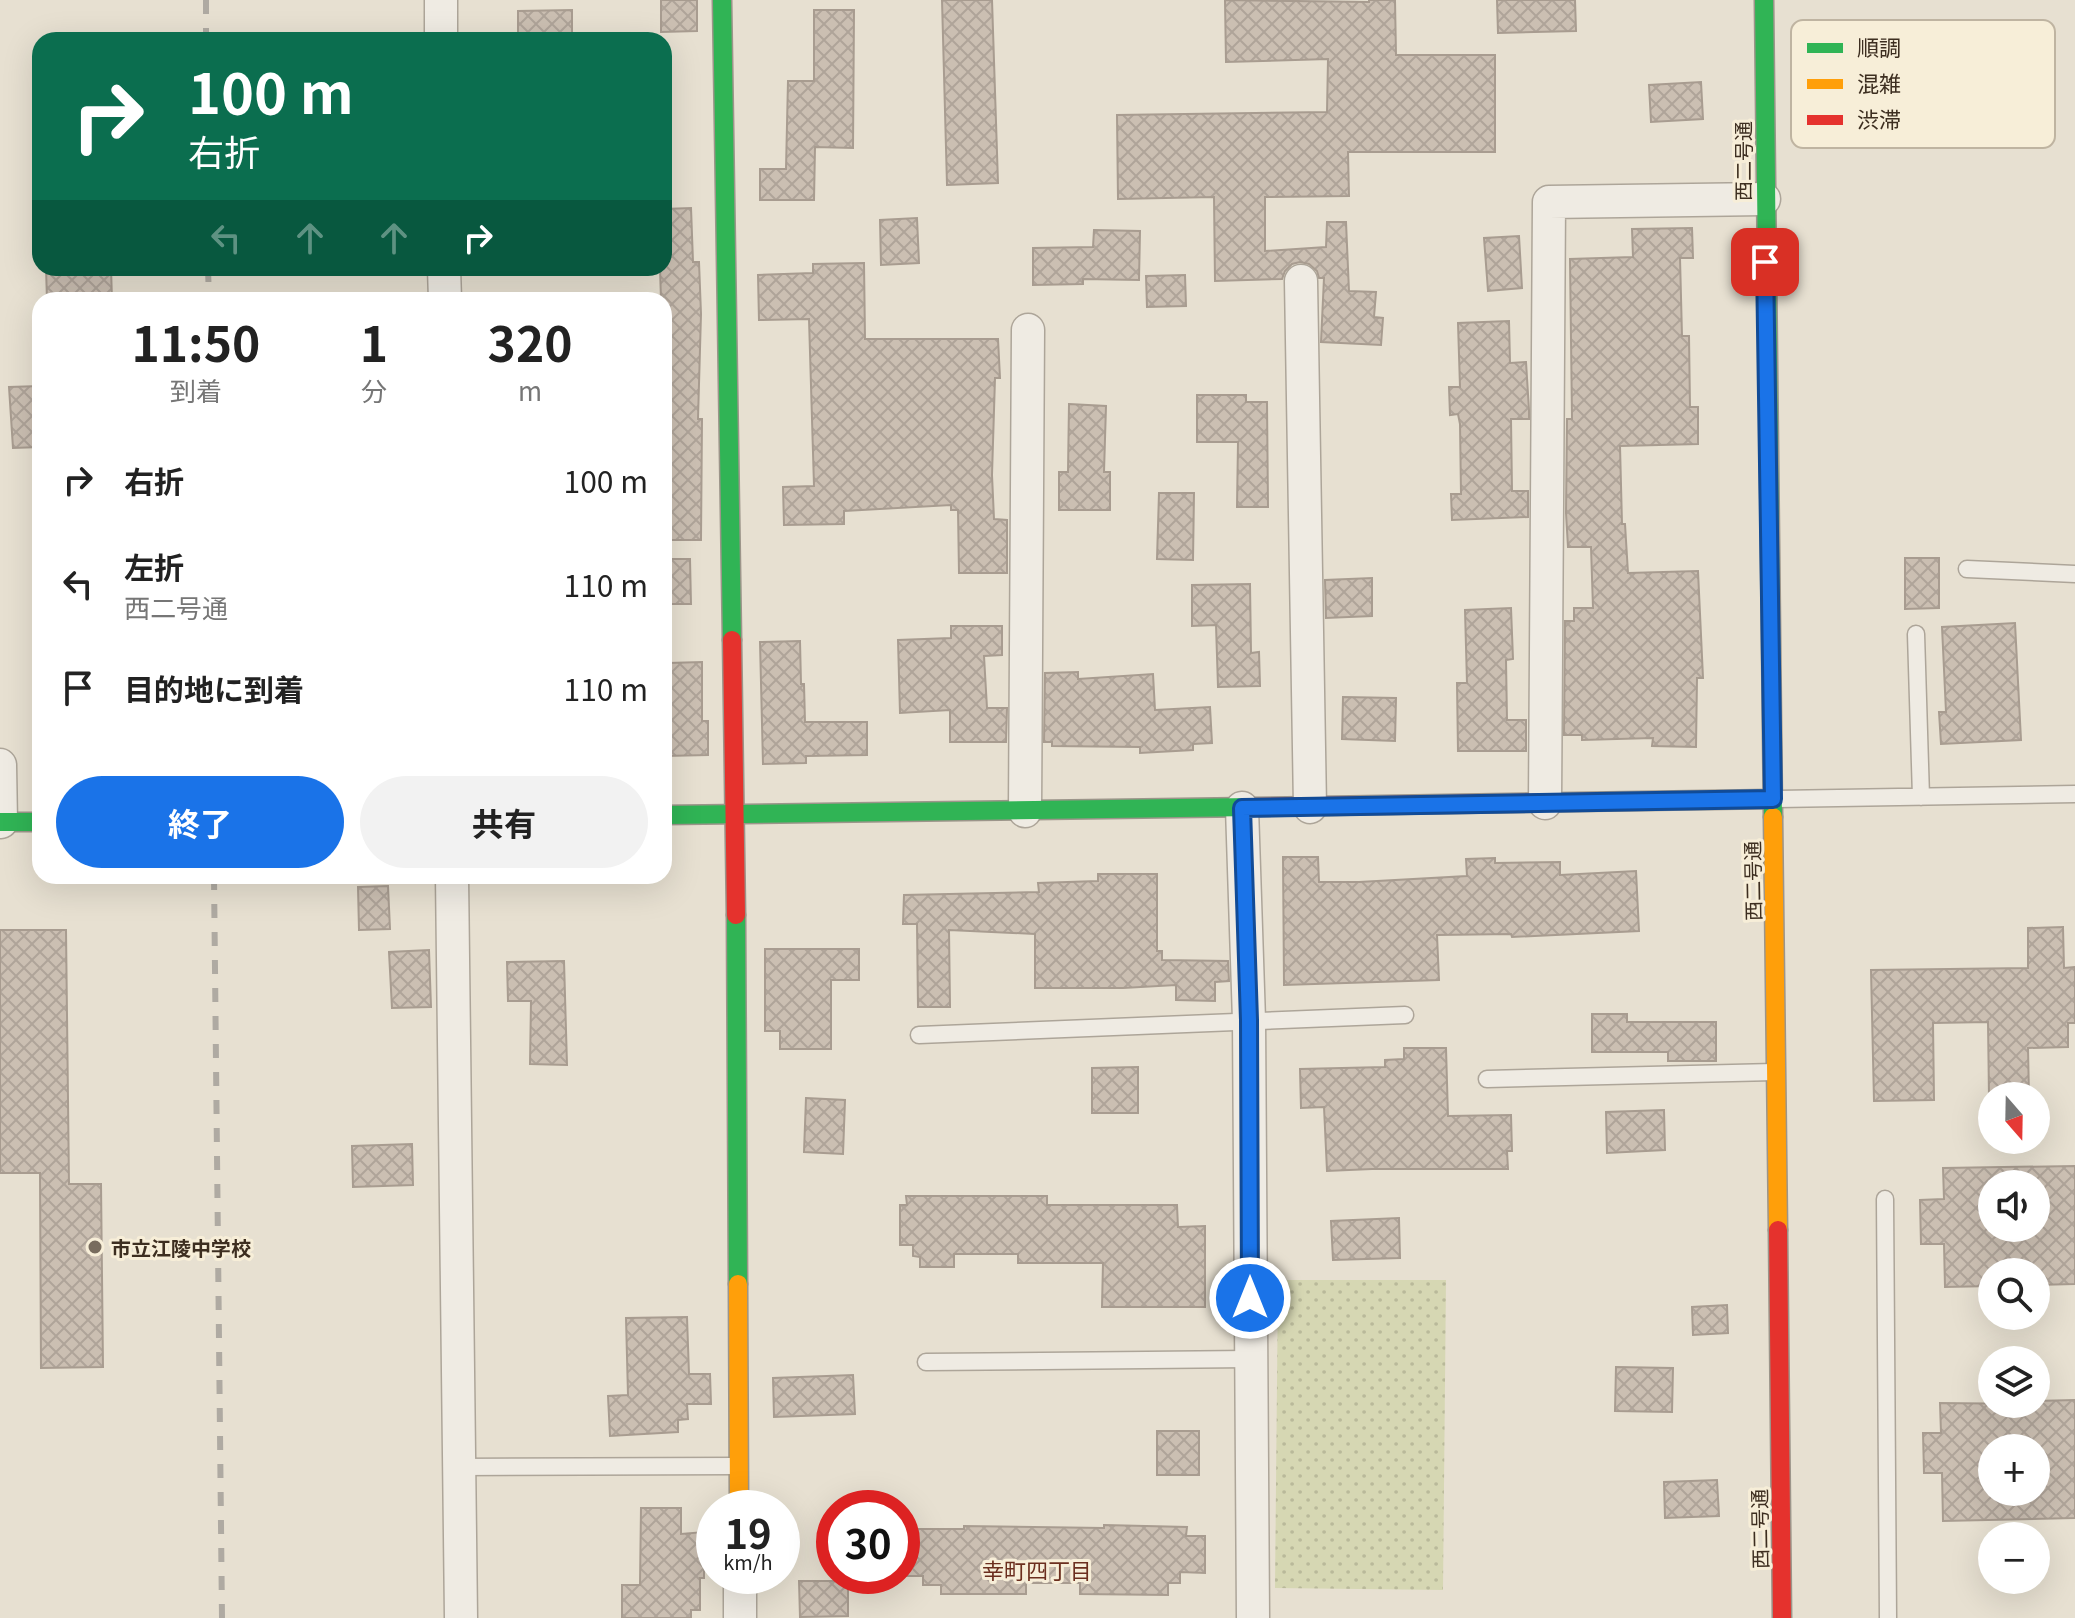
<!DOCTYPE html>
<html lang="ja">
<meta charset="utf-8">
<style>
:root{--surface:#fff;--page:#f2f2f2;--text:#222;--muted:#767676;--accent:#1a73e8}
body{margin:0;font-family:Georgia,"Noto Sans JP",serif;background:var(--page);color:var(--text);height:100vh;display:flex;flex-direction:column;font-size:30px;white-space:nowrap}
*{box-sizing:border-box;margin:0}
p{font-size:26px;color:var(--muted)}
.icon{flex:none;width:44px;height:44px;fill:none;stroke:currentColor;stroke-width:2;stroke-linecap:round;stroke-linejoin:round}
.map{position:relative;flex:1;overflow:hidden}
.drawer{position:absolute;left:32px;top:292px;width:640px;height:592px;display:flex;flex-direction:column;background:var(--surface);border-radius:24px;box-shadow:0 8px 32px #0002}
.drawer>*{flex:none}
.top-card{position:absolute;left:32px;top:32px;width:640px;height:244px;border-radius:24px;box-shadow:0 8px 32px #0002;background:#0b6e4f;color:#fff;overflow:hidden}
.needle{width:52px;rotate:160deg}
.fabs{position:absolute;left:1978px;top:1082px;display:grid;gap:16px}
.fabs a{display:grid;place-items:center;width:72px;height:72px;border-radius:50%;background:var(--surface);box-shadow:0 8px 32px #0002;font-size:40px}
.speed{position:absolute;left:696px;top:1490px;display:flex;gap:16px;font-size:40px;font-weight:700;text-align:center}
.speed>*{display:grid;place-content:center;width:104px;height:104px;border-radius:50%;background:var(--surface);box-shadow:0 8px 32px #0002;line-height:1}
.speed small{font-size:20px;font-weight:400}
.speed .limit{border:12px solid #d22;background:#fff;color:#111}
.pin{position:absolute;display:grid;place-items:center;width:68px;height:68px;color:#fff;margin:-34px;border-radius:16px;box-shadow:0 4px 12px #0006}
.me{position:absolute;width:88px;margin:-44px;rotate:0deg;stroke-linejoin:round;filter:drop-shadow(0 0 6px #0008)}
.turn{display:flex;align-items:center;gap:28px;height:168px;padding:0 24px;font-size:36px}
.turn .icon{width:104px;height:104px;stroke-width:2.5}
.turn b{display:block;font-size:56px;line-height:68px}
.lanes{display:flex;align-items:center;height:76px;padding:0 24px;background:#0003;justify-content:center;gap:40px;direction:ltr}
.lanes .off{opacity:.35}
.eta{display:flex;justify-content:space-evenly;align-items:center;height:136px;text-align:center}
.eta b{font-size:48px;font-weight:700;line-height:56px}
.cta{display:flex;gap:16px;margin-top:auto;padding:16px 24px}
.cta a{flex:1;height:92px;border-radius:48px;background:var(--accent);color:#fff;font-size:32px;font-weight:700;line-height:92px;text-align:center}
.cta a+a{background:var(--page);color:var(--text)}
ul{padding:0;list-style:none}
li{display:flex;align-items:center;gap:24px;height:104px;padding:0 24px}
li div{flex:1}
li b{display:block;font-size:30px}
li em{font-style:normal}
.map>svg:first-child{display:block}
</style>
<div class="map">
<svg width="2075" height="1618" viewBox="0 0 2075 1618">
<defs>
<pattern id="grass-dots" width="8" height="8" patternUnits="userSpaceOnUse" patternTransform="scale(2)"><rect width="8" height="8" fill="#d6d7b3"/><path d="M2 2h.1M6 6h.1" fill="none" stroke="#b9b99a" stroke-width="1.8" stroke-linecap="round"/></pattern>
<pattern id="building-cross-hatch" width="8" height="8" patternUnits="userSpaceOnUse" patternTransform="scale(2)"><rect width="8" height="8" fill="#cbbfb2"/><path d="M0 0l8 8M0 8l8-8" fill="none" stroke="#afa499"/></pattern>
</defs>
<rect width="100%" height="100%" fill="#e7e0d1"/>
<!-- grass -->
<path fill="url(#grass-dots)" d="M1278,1280H1446L1443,1590L1275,1588Z"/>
<!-- building -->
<path fill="url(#building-cross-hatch)" stroke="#a89c90" stroke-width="2" fill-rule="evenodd" d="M661,0H697V31L661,32Z
M942,0H992L998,183L947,185Z
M1225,0L1369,2V0H1395L1396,55H1495V152H1348L1349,196L1265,197V251L1326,247L1327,222H1346L1349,291L1376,292L1374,317L1383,318L1381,345L1321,342L1324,278H1319L1317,271L1309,264L1300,262L1292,264L1285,271L1282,279L1215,281L1214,197L1118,199L1117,115L1327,112L1328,59L1226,62Z
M1497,0H1575L1576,31L1498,33Z
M572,10V40H518V11Z
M814,10H854L853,148L815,147L814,200H760V169H786L788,81H814Z
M1701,82L1703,119L1651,122L1649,85Z
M691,208L693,262H699L701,314L698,419H702L701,540H668L667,461H664V300H661L660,268H664L666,263L664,209Z
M917,218L919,263L881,265L880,220Z
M1692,228L1693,258H1680L1682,336H1689L1690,407H1698V444L1620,446L1622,524H1625L1628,573L1698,571L1703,678H1697L1696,747L1652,746L1653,738L1582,740V735H1564L1565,621H1574V608H1593L1591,547H1568L1566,513L1567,419H1572L1570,259L1633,257L1632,229Z
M1094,230L1140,231L1139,280L1083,279V284L1033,285V248L1093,247Z
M1519,236L1522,288L1488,291L1484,238Z
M864,263L865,339H998L1000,378H995L992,475L994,519L1007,520V573H959L958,510H951V505L844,511V524L784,525L783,487L814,486L809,319L759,320L758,275L813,273V264Z
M46,268H111L112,300H47Z
M1185,275L1186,306L1147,307L1146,276Z
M1509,321L1510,363L1526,362L1529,410V419H1511L1512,491H1528V517L1452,520L1451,494H1461L1460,424L1458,414L1450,415L1449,387H1460L1458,323Z
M40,386V447L13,448L9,387Z
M1197,395H1246V402H1267L1268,507H1237L1238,442H1197Z
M1069,404L1106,406L1104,472H1110V510H1059V472H1068Z
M1159,493H1194L1193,560L1157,559Z
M1905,558H1939V608L1905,609Z
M664,559H690L691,604H664Z
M1372,578V616L1326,618L1325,580Z
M1250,584L1251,653L1259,652L1260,686L1218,687L1216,625L1192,626V585Z
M1511,608L1513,659L1506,660L1507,720H1526V751H1458L1457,683H1467L1465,610Z
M2015,623L2021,740L1941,744L1939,712H1946L1942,627Z
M951,626H1002V655L984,656L987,708H1007L1006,742H950V710L900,713L898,640L951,638Z
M800,641L801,684H804L805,722H867V755L806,756V763L763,764L760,642Z
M702,662V721H708V755L665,756L664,722H669L668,663Z
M1078,672V679L1153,674L1155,710L1210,707L1212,743L1193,744V750L1140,753V747L1052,746V742H1044L1045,673Z
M1343,697L1396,698L1395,741L1342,739Z
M1283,857H1318L1319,882H1359L1467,876L1466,859L1495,858V863L1560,862V875L1636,871L1639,931L1512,937L1511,934L1437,935L1439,980L1284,985Z
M1098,874H1157V951H1162V960L1228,961L1229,981L1215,982V1001L1176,1000V985L1123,988H1035V934L949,930L950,1007H918L917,924H903L904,895L1039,892L1038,883L1098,881Z
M388,886L390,929L359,930L358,887Z
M2063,927L2064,968L2075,967V1023H2068V1047L2028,1048L2029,1096H1989L1988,1022L1933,1023L1934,1100L1874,1101L1871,970L2028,968V928Z
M0,930H66L69,1184H101L103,1367L41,1368L40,1173H0Z
M765,949H859V980H831V1049H780V1031H765Z
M429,950L431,1007L392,1008L389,952Z
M564,961L567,1065L530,1064L531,1001H508L507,962Z
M1592,1014H1627V1022H1716V1061H1668V1052H1592Z
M1404,1048H1446L1448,1116L1511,1115L1512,1151H1507L1508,1169H1372L1327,1171L1324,1107L1301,1108L1300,1069L1385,1067V1060L1404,1059Z
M1138,1067V1113H1092V1068Z
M806,1098L845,1100L843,1154L804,1152Z
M1664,1110L1665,1150L1607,1153L1606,1112Z
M412,1144L413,1185L353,1187L352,1146Z
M2075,1166V1284L2036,1285V1272H1992V1286L1945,1287L1944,1244H1921L1920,1200L1944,1199L1943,1168ZM1992,1184H2036V1228H1992Z
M906,1196H1047V1205H1177L1178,1227L1205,1226V1307H1102L1103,1263H1018V1254H954V1267H920V1257L913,1256V1245H900V1205H907Z
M1399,1218L1400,1258L1333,1260L1331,1221Z
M1727,1305L1728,1333L1693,1335L1692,1307Z
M687,1317L689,1374H710L711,1404H687L688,1419L678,1420V1432L610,1436L608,1396L628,1395L626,1318Z
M1616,1367L1673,1368L1672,1412L1615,1411Z
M853,1375L855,1414L774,1417L773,1378Z
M2075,1400V1518L1943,1521L1942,1473H1924L1923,1433H1941L1940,1403L2036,1404V1401ZM1992,1448H2036V1492H1992Z
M1157,1431H1199V1475H1157Z
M1717,1480L1719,1516L1665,1518L1664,1482Z
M641,1508H681V1534L704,1532V1578H700V1610H691V1618H622V1585H640Z
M1104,1525L1187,1527L1186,1536H1205V1573L1180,1572V1583H1168V1595L1080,1594V1583H1026V1594H941V1585H923V1576H902V1539H915V1529H964V1526L1104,1528Z
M799,1581H848V1616L800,1617Z"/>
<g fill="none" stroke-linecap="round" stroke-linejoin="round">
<!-- lane casing -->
<g stroke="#ada599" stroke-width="19">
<path id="lane" d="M1967,569L2075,574
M1916,634L1921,797
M1773,799L2075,794
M919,1035L1405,1015
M1487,1079L1774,1072
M1885,1199L1888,1618
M926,1362L1250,1359
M459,1467L738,1466"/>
</g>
<!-- street casing -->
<g stroke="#ada599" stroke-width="35">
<path id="street" d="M441,0V40
M444,268L445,300
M1301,281L1310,807
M0,765L1,822
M1545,803L1549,202L1764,199
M1242,808L1249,1020L1253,1618
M1025,811L1028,330
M452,876L461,1618
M740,1576V1618"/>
</g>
<!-- fast casing -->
<g stroke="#9c958a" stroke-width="21">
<path id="fast" d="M722,0L732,640
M1764,0L1773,817
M664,815L1252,807
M0,822H40
M736,915L738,1284"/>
</g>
<!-- slow casing -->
<g stroke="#9c958a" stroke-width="21">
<path id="slow" d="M1773,817L1778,1230
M738,1284L739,1508"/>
</g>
<!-- jam casing -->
<g stroke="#9c958a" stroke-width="21">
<path id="jam" d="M732,640L736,915
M1252,807L1773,799
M1778,1230L1782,1618"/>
</g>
<!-- lane -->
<use href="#lane" stroke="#efebe3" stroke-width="16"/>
<!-- street -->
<use href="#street" stroke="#efebe3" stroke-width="32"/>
<!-- fast -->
<use href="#fast" stroke="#30b455" stroke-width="18"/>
<!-- slow -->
<use href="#slow" stroke="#ff9f0a" stroke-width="18"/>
<!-- jam -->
<use href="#jam" stroke="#e5322d" stroke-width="18"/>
<!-- rail -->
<path stroke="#afaaa2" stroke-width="6" stroke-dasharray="14 14" stroke-linecap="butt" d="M206,0V40
M208,268L209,300
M214,876L222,1618"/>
</g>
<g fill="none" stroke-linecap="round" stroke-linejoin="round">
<!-- route casing -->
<g stroke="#114b97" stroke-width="20">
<path id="route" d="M1250,1298L1249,1020L1242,808L1773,799L1765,262"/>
</g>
<!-- route -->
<use href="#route" stroke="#1a73e8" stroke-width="14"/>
</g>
<!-- markers -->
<circle fill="#786c5e" stroke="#f7eed8" stroke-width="3" cx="95" cy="1247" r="8"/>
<g text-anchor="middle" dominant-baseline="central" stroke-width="6" stroke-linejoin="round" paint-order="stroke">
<!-- street labels -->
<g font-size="20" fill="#3d2e20" stroke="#f7eed8">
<text transform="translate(1742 161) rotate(-90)">西二号通</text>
<text transform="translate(1752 881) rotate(-91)">西二号通</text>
<text transform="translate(1759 1529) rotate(-91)">西二号通</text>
</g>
<!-- poi labels -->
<g font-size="20" font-weight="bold" fill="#3d2e20" stroke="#f7eed8" text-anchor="start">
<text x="111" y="1247">市立江陵中学校</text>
</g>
<!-- neighbourhood labels -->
<g font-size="22" fill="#6b2e1e" stroke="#f7eed8">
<text x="1037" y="1569">幸町四丁目</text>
</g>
</g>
<!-- legend -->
<rect x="1791" y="20" width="264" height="128" rx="12" fill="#f7eed8" stroke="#bfb4a1" stroke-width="2"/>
<rect x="1807" y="43" width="36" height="10" fill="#30b455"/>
<rect x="1807" y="79" width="36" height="10" fill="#ff9f0a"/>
<rect x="1807" y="115" width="36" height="10" fill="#e5322d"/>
<g font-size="22" fill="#3d2e20">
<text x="1857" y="56">順調</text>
<text x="1857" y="92">混雑</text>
<text x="1857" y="128">渋滞</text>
</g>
</svg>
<div class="fabs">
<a><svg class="needle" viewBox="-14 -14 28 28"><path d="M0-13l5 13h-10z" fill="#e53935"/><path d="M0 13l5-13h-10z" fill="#767676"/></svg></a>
<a><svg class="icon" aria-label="sound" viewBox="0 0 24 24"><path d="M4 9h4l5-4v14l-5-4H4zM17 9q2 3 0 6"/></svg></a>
<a><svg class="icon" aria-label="search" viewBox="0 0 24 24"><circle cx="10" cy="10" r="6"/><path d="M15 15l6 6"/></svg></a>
<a><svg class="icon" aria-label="layers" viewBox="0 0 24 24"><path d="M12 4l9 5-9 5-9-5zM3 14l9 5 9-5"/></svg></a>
<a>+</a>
<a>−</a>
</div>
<div class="speed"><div>19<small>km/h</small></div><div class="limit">30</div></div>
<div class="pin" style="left:1765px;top:262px;background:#d93025"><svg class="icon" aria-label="arrive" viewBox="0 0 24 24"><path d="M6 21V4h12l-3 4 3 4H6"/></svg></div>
<svg class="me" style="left:1250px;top:1298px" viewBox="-20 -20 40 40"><circle r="17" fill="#1a73e8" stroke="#fff" stroke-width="3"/><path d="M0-11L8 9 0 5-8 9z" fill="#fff"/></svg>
<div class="top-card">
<div class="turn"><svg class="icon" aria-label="right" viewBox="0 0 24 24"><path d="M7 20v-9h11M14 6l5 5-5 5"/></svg><div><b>100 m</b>右折</div></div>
<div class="lanes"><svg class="icon off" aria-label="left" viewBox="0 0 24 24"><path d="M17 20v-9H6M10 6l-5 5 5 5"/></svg><svg class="icon off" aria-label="ahead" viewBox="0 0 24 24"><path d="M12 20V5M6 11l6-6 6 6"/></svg><svg class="icon off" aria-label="ahead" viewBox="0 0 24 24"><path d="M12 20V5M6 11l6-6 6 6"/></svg><svg class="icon" aria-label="right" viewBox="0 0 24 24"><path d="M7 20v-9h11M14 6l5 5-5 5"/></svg></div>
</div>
<section class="drawer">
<div class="eta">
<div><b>11:50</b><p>到着</p></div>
<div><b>1</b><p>分</p></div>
<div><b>320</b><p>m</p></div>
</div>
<ul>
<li><svg class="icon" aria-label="right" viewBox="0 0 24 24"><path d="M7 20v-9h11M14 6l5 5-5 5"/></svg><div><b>右折</b></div><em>100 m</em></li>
<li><svg class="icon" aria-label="left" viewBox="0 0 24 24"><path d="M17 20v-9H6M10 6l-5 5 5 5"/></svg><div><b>左折</b><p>西二号通</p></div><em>110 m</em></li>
<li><svg class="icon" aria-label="arrive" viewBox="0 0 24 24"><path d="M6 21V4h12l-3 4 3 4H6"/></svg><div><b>目的地に到着</b></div><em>110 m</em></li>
</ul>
<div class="cta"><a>終了</a><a>共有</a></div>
</section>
</div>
